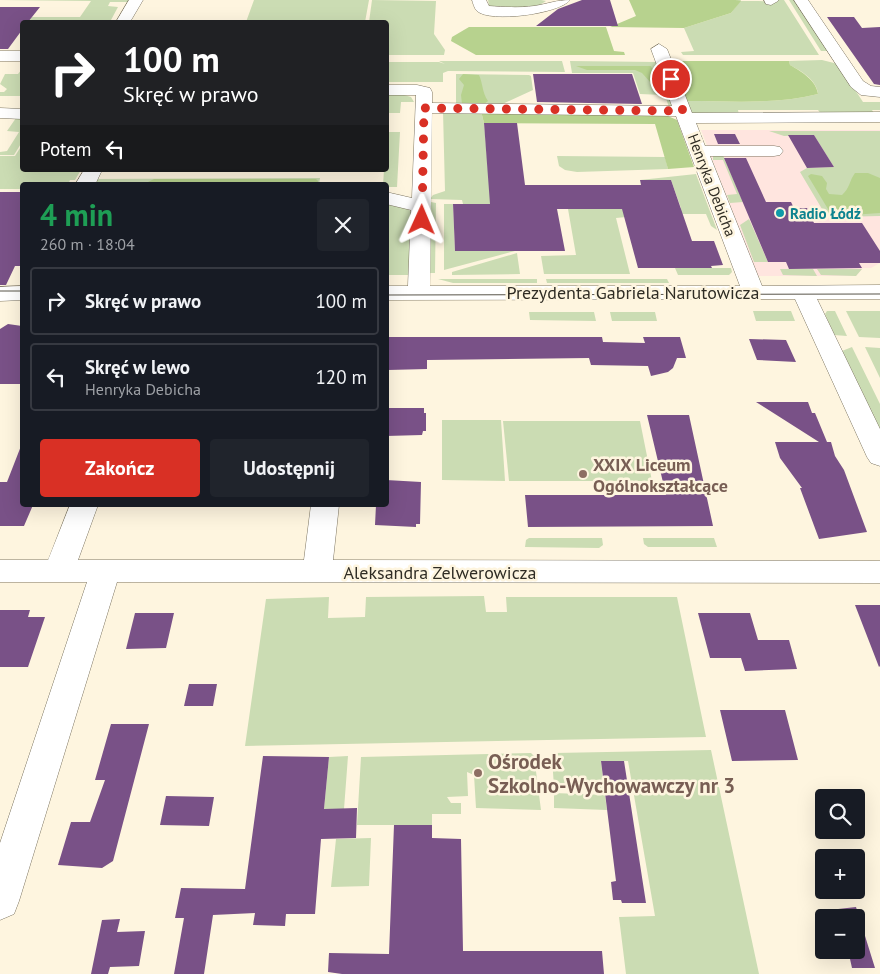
<!DOCTYPE html>
<html lang="pl">
<meta charset="utf-8">
<style>
:root{--surface:#171b24;--page:#20242c;--text:#f1f3f6;--muted:#9ea1a6;--line:#363941;--accent:#d93025}
body{margin:0;font-family:"PT Sans",sans-serif;background:var(--page);color:var(--text);height:100vh;display:flex;flex-direction:column;font-size:19px;white-space:nowrap}
*{box-sizing:border-box;margin:0}
p{font-size:16px;color:var(--muted)}
.icon{flex:none;width:28px;height:28px;fill:none;stroke:currentColor;stroke-width:2;stroke-linecap:round;stroke-linejoin:round}
.map{position:relative;flex:1;overflow:hidden}
.side{position:absolute;left:20px;top:182px;width:369px;height:325px;display:flex;flex-direction:column;background:var(--surface);border-radius:5px;box-shadow:0 5px 20px #0002}
.side>*{flex:none}
.guide{position:absolute;left:20px;top:20px;width:369px;height:152px;border-radius:5px;box-shadow:0 5px 20px #0002;background:#202124;color:#fff;overflow:hidden}
.fabs{position:absolute;left:815px;top:789px;display:grid;gap:10px}
.fabs a{display:grid;place-items:center;width:50px;height:50px;border-radius:5px;background:var(--surface);box-shadow:0 5px 20px #0002;font-size:25px}
.pin{position:absolute;display:grid;place-items:center;width:42px;height:42px;color:#fff;margin:-21px;border:2px solid #fff;border-radius:50%;box-shadow:0 1px 5px #0007}
.me{position:absolute;width:55px;margin:-28px;rotate:1deg;stroke-linejoin:round;filter:drop-shadow(0 0 4px #0008)}
.turn{display:flex;align-items:center;gap:18px;height:105px;padding:0 20px;font-size:22px}
.turn .icon{width:65px;height:65px;stroke-width:2.5}
.turn b{display:block;font-size:35px;line-height:42px}
.then{display:flex;align-items:center;height:48px;padding:0 20px;background:#0003;gap:10px;font-size:19px}
.round{display:grid;place-items:center;flex:none;width:52px;height:52px;border-radius:5px;background:var(--page)}
.overview{display:flex;align-items:center;justify-content:space-between;height:85px;padding:0 20px}
h1{font-size:30px;font-weight:700;line-height:38px;color:#1e9e55}
.primary-button{display:flex;gap:10px;margin-top:auto;padding:10px 20px}
.primary-button a{flex:1;height:58px;border-radius:5px;background:var(--accent);color:#fff;font-size:20px;font-weight:700;line-height:58px;text-align:center}
.primary-button a+a{background:var(--page);color:var(--text)}
ul{padding:0;list-style:none}
li{display:flex;align-items:center;gap:15px;height:68px;margin:0 10px 8px;padding:0 10px;border:2px solid var(--line);border-radius:5px}
li div{flex:1}
li b{display:block;font-size:19px}
li em{font-style:normal}
.map>svg:first-child{display:block}
</style>
<div class="map">
<svg width="880" height="974" viewBox="0 0 880 974">
<rect width="100%" height="100%" fill="#fef5df"/>
<!-- commercial -->
<path fill="#ffe5df" d="M701,130H880V263L871,268H863L856,276H757Z"/>
<!-- green -->
<path fill="#cbdcb3" d="M0,0H131L130,2H110L108,6L118,7L111,20H120L119,22H28L32,17H80L91,1Z
M254,0H369L365,22H246Z
M372,0L436,1L434,34L445,50L444,55H386V22H369Z
M488,0H541L546,1L532,10L497,9L483,5H489Z
M736,0L777,2L776,0H784L819,55H683L681,52L694,51L684,28L731,13L741,0Z
M789,0H796L829,51H821Z
M822,60L838,64L863,102H880V110H872L875,115H822L818,110H738L739,115H698L691,112L686,101C729,101 775,105 818,94C817,80 801,71 790,65L789,61Z
M439,61H562L565,72L448,71L443,73V82H389L386,86V62H439L445,64Z
M570,61L658,62L674,107H669L654,65L663,95L640,94L633,73H572Z
M22,69V96H0V92H4L7,89L0,84L5,74H18Z
M456,74L529,75L531,76L533,90L498,106L456,104Z
M401,94L411,97L414,102H401L400,113H388L389,95Z
M443,111H481L484,123L491,204H463L462,200L430,199L433,195L445,191Z
M16,118H22V142L14,155H0V152L7,151L19,132L7,131Z
M769,131H880V216L837,217L825,214L800,172L807,168L834,167L814,135L784,136Z
M387,132H400L397,187H386V185H383L384,170H386Z
M22,145V170H81L75,180H70L68,185H22V189H0V156H15Z
M722,153L743,202L730,203L727,195L737,194L723,160H713V156Z
M557,156L665,157L668,169L577,172L565,170L559,166Z
M696,174L717,230L711,226L706,214H657L616,218L630,274H544L541,256L576,255L568,209L681,208L671,180H640Z
M320,178L319,185H91L94,179Z
M386,202L407,208L412,213L409,275H386Z
M431,202L436,203L435,273H430V270Z
M444,204H453L455,251H515L444,270Z
M749,219L768,262H754L740,225Z
M517,253L520,274L452,275V272Z
M675,268H731L732,272L729,275H678Z
M780,269H813L817,276L783,275Z
M817,269H862L856,276L821,275Z
M438,279H537V283H453Z
M546,279H667L669,283H547Z
M753,311H791L795,321H756Z
M827,311H835L847,336L834,335L825,314Z
M846,311H880V338L859,337Z
M529,312H594L596,321L530,320Z
M610,312H655L657,321H612Z
M852,347L880,404V432L842,351Z
M865,347L880,348V378Z
M442,420H501L505,481L442,480Z
M503,421H640L652,481H509Z
M529,538H602L603,545L599,548L525,547L526,540Z
M643,538H714L717,547H648L644,544Z
M484,596L486,612H507L506,597H677L706,737L245,746L266,599L329,597L328,618L365,617L366,597Z
M711,750L759,974H626L619,917L655,916L628,761H601L604,788L554,787L552,757L555,753Z
M531,753L534,756L541,810L476,808L474,775L467,772L468,796L447,797L451,803H461V814H432V825H357L361,757Z
M348,756L344,809H324L329,757Z
M554,793L605,795L607,810L554,808Z
M371,838L369,886L331,887L336,839Z"/>
<!-- forest -->
<path fill="#b7d28e" d="M629,0H736L741,1L731,13L684,28L610,27L636,16Z
M469,27H606L614,51L624,52L625,55H476L451,41L452,37Z
M671,61H789L790,65C802,72 816,80 818,94C775,105 729,101 686,101L677,76H687L683,67L673,68Z
M576,66H651L658,83H651L642,73L635,70H587Z
M463,74L479,75C483,84 482,92 488,101L484,104H462L461,95L464,85L459,79Z
M481,111L661,113L677,120L694,167L668,169L655,124L484,123Z
M855,173H868L880,178V213L851,215L831,214L808,176L811,174L822,176L827,183L826,189L829,194L842,195C850,188 849,181 855,173Z
M154,179H316L318,181L317,185H142Z"/>
<!-- building -->
<path fill="#795187" d="M582,0H610L618,26H536L558,9Z
M0,7H40L28,22H22V30L8,49H0Z
M827,17H854L862,28L880,27V85L874,84Z
M533,74H632L642,104L537,102Z
M484,123H517L525,185H641L640,180H671L692,241H714L723,265L711,266L712,268H638L622,209H557L565,251H455L453,204H490Z
M714,134H735L740,144H718Z
M788,135H814L834,167L807,168Z
M724,158H746L766,202H791L794,208H807L814,223H862L880,251V263H859L862,268L789,269L786,262H768Z
M0,192H22V266H15L6,285H0Z
M8,324L22,326V384H0V329Z
M389,337H602L603,342L645,343L643,337H680L686,358H677L673,368L668,372L651,376L648,366L591,365L589,358L427,360V369L388,370Z
M749,339L786,340L796,362L757,360Z
M756,402H808L812,413H815L827,442H831L835,456L844,470L867,532L819,539L800,488H802L780,458L775,442H819Z
M386,408H424V413H426V431H423L422,435L386,436Z
M647,415H689L713,526L528,527L525,495H666Z
M21,446L22,505H33L24,526H0V482H7Z
M386,480L421,482L420,524H416V527L375,525L376,505H386Z
M855,605H880V666L879,667Z
M0,610H30L28,617H45L28,667H0Z
M135,613H174L166,648L126,649Z
M698,613H750L758,640H789L797,669L745,671L741,658H710Z
M189,684H217L213,706H184Z
M720,710H785L798,760L732,761Z
M111,724H149L113,861L102,868L58,865L71,822H90L105,780H95Z
M263,756L329,757L324,809L357,808L356,838L321,839L315,914H286L285,926L253,925L255,913L213,915L204,974H174L184,918H175L181,888L245,889Z
M601,761H624L646,903H622L621,900H613L611,882L616,881Z
M166,796L214,797L209,826L160,825Z
M394,825H432V838L461,839L463,951H602L604,974H342L328,972L329,953L389,954Z
M856,907L875,968H852L848,950H856V918H840L838,909Z
M120,919L117,932L145,931L139,966L110,967L108,974H91L102,920Z"/>
<g fill="none" stroke-linecap="round" stroke-linejoin="round">
<!-- minor casing -->
<g stroke="#7d7562" stroke-width="1">
<path id="minor" d="M129,0H143L130,22H116Z
M472,0H486L489,6C504,7 519,8 534,6C547,4 557,0 570,0C559,14 490,23 477,11C474,8 473,3 472,0Z
M764,0H778V1L771,5L766,4Z
M794,0H808L863,81L871,86L880,87V97L861,95L851,87Z
M659,44L667,49L692,113L880,112V122L696,123L705,146H774L780,147L783,151L780,155L774,156H710L762,286L880,285V299H817L880,429V466L871,463L867,457L795,299L386,300V286H408L411,210L386,204V192L412,198L416,95H386V85H417L430,88L432,92V103L672,106L651,49ZM432,113L676,116L740,286H430Z
M0,51H22V61H0Z
M0,108L22,109V119L0,118Z
M84,170H102L95,185H75Z
M22,286V300L0,301V287Z
M70,505H98L78,560H304L311,505H339L333,560L880,561V583L117,582L19,901L14,914L0,920V843L87,582H0V560H48Z"/>
</g>
<!-- minor -->
<use href="#minor" fill="#fff" fill-rule="evenodd"/>
<!-- tram -->
<path stroke="#585449" stroke-width="1" d="M0,291H22
M386,295L880,294"/>
</g>
<g fill="none" stroke-linecap="round" stroke-linejoin="round">
<!-- route -->
<path stroke="#d93025" stroke-width="9" stroke-dasharray="0 16.2" d="M422,220L424,108L683,111L671,79"/>
</g>
<!-- markers -->
<circle fill="#0f9aa8" stroke="#fef5df" stroke-width="2" cx="780" cy="213" r="5"/>
<g fill="#8d6e63" stroke="#fef5df" stroke-width="2">
<circle cx="583" cy="474" r="5"/>
<circle cx="478" cy="773" r="5"/>
</g>
<g text-anchor="middle" dominant-baseline="central" stroke-width="5" stroke-linejoin="round" paint-order="stroke">
<!-- far-street labels -->
<g font-size="15" fill="#2f2c24" stroke="#fef5df">
<text transform="translate(712 185) rotate(69)">Henryka Debicha</text>
</g>
<!-- far-culture labels -->
<g font-size="15" font-weight="bold" fill="#0d838f" stroke="#fef5df" text-anchor="start">
<text x="790" y="213">Radio Łódź</text>
</g>
<!-- street labels -->
<g font-size="18" fill="#2f2c24" stroke="#fef5df">
<text x="633" y="292">Prezydenta Gabriela Narutowicza</text>
<text x="440" y="572">Aleksandra Zelwerowicza</text>
</g>
<!-- education labels -->
<g font-size="18" font-weight="bold" fill="#785e54" stroke="#fef5df" text-anchor="start">
<text x="593" y="464">XXIX Liceum<tspan x="593" dy="21">Ogólnokształcące</tspan></text>
</g>
<!-- near-education labels -->
<g font-size="21" font-weight="bold" fill="#785e54" stroke="#fef5df" text-anchor="start">
<text x="488" y="761">Ośrodek<tspan x="488" dy="24">Szkolno-Wychowawczy nr 3</tspan></text>
</g>
</g>
</svg>
<div class="fabs">
<a><svg class="icon" aria-label="search" viewBox="0 0 24 24"><circle cx="10" cy="10" r="6"/><path d="M15 15l6 6"/></svg></a>
<a>+</a>
<a>−</a>
</div>
<div class="pin" style="left:671px;top:79px;background:#d93025"><svg class="icon" aria-label="arrive" viewBox="0 0 24 24"><path d="M6 21V4h12l-3 4 3 4H6"/></svg></div>
<svg class="me" style="left:422px;top:220px" viewBox="-20 -20 40 40"><path d="M0-17L14 15 0 8-14 15z" fill="#d93025" stroke="#fff" stroke-width="4"/></svg>
<div class="guide">
<div class="turn"><svg class="icon" aria-label="right" viewBox="0 0 24 24"><path d="M7 20v-9h11M14 6l5 5-5 5"/></svg><div><b>100 m</b>Skręć w prawo</div></div>
<div class="then">Potem<svg class="icon" aria-label="left" viewBox="0 0 24 24"><path d="M17 20v-9H6M10 6l-5 5 5 5"/></svg></div>
</div>
<section class="side">
<div class="overview"><div><h1>4 min</h1><p>260 m · 18:04</p></div><a class="round"><svg class="icon" aria-label="close" viewBox="0 0 24 24"><path d="M6 6l12 12M18 6L6 18"/></svg></a></div>
<ul>
<li><svg class="icon" aria-label="right" viewBox="0 0 24 24"><path d="M7 20v-9h11M14 6l5 5-5 5"/></svg><div><b>Skręć w prawo</b></div><em>100 m</em></li>
<li><svg class="icon" aria-label="left" viewBox="0 0 24 24"><path d="M17 20v-9H6M10 6l-5 5 5 5"/></svg><div><b>Skręć w lewo</b><p>Henryka Debicha</p></div><em>120 m</em></li>
</ul>
<div class="primary-button"><a>Zakończ</a><a>Udostępnij</a></div>
</section>
</div>
